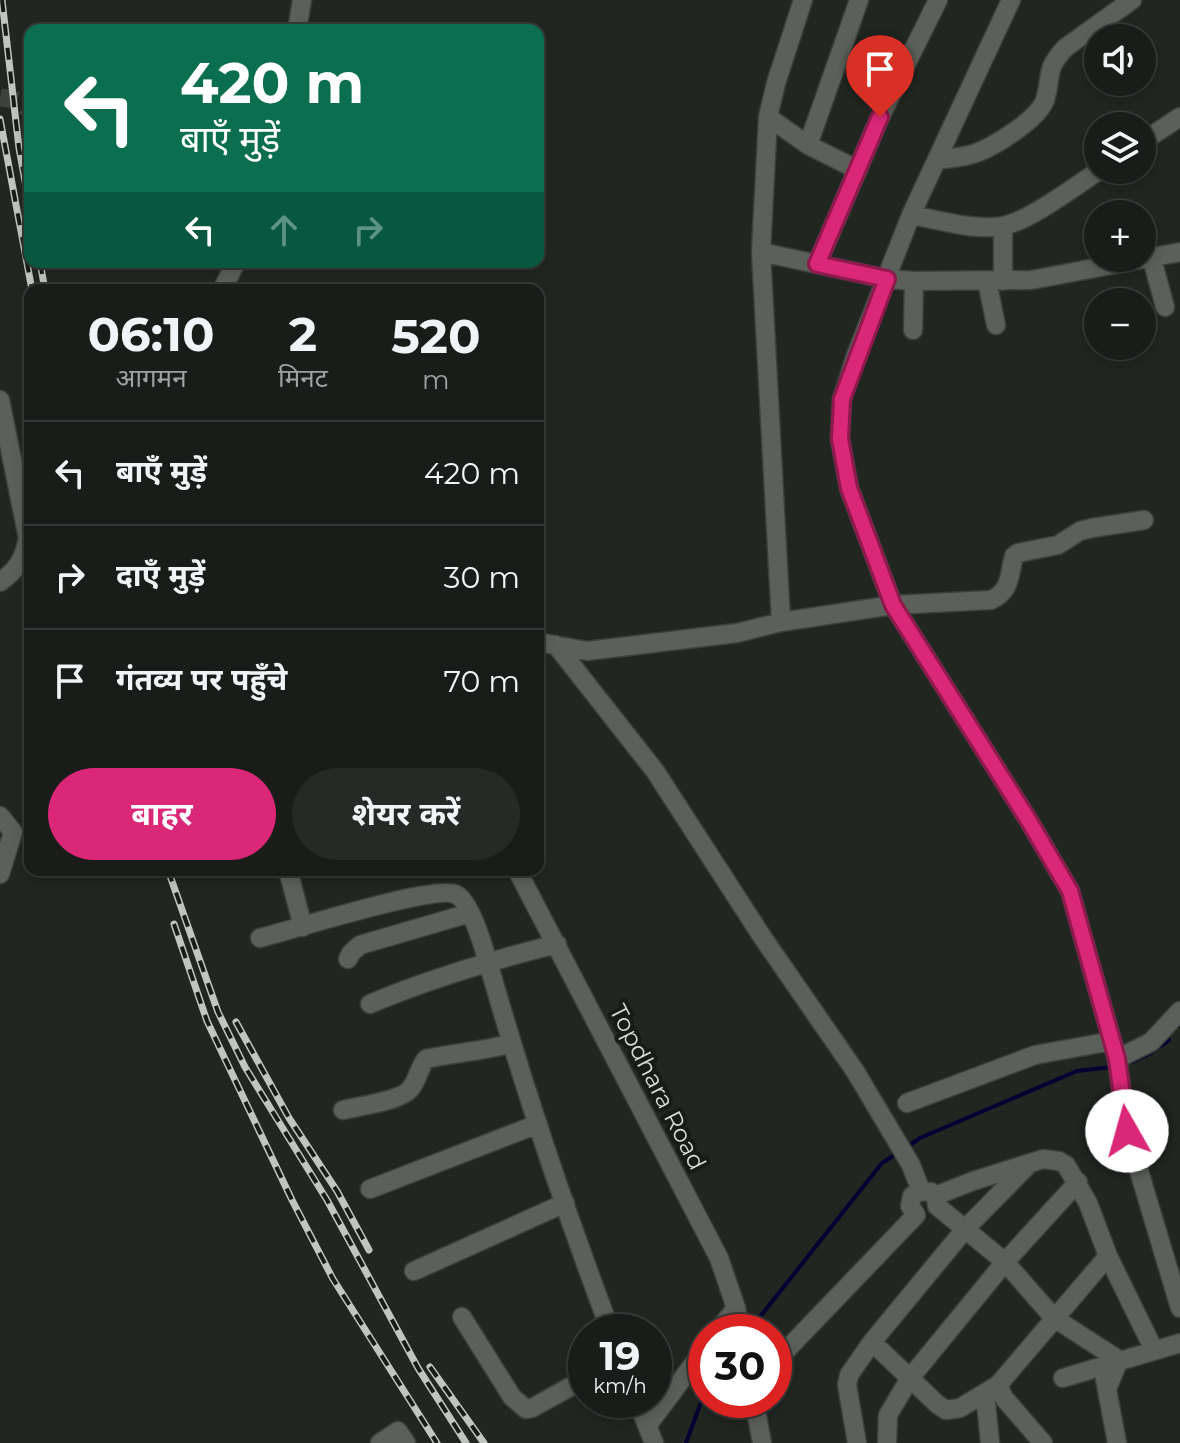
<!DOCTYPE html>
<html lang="hi">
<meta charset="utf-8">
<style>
:root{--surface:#191c19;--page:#262926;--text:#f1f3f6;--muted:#9fa1a2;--line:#373a38;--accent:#db2777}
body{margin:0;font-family:Montserrat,"Noto Sans Devanagari",sans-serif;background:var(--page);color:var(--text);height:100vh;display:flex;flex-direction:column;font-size:30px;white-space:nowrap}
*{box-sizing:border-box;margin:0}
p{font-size:26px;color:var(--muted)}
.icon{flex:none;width:44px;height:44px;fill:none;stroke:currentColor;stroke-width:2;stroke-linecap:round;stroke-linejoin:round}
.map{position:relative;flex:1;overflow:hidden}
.drawer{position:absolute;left:24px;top:284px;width:520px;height:592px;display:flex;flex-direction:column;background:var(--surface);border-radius:16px;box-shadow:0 4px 12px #0003,0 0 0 2px var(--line)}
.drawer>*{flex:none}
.guide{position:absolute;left:24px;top:24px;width:520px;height:244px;border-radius:16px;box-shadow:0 4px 12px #0003,0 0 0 2px var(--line);background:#0b6e4f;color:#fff;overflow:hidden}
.fabs{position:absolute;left:1084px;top:24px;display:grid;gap:16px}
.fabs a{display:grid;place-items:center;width:72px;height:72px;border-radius:50%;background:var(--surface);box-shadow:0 4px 12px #0003,0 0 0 2px var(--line);font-size:40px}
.speed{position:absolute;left:568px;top:1314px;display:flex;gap:16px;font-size:40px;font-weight:700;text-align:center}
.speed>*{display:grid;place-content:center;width:104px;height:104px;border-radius:50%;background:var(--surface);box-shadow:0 4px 12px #0003,0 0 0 2px var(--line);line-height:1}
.speed small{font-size:20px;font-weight:400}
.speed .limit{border:12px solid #d22;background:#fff;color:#111}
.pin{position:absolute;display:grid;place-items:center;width:68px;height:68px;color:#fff;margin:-82px -34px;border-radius:50% 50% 50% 0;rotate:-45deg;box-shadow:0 0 8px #0007}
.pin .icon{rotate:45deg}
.me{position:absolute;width:88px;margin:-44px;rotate:353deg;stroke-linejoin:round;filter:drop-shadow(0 0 6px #0008)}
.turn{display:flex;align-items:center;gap:28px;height:168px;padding:0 24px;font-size:36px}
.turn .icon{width:104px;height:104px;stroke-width:2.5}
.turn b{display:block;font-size:56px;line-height:68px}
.lanes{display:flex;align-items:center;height:76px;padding:0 24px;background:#0003;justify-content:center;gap:40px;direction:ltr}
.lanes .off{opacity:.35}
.eta{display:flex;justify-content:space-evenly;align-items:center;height:136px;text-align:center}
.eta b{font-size:48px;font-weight:700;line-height:56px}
.button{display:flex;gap:16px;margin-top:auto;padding:16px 24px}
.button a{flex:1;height:92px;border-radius:48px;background:var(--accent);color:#fff;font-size:32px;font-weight:700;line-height:92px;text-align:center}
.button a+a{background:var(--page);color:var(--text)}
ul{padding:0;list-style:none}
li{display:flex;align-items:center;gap:24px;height:104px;padding:0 24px;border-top:2px solid var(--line)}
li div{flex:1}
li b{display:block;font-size:30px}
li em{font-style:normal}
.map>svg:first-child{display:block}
</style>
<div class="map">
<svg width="1180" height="1443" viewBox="0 0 1180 1443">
<rect width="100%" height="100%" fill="#212621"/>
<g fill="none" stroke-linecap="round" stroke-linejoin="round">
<!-- stream -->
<path stroke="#040033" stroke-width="4" d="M1179,1026L1180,1024
M1132,1062L1149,1054L1169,1040
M907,1147L920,1138L1077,1071L1112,1067
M755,1323L882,1163L896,1154
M686,1443L706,1389"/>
<!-- minor-tunnel -->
<path stroke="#3c413c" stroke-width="18" stroke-dasharray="18 9" stroke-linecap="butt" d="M0,97L19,101L30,110"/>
<!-- minor casing -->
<g stroke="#3c403b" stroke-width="21">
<path id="minor" d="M1011,0L911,215L856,355L842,399L840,439L849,488L893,605L1029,821L1070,891L1117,1059L1127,1131L1180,1308
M297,30L302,0
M768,117L808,145L858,170
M1142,142L1180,117
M808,145L859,0
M937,160C947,158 958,158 969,155C988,151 1038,120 1045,100C1053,74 1044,71 1065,48L1132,0
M911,215C940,220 974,231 1003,226C1031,220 1075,186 1100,170
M761,252L887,279L914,281L1031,280L1180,252
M1152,259L1165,307
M817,264L880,117L938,0
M987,281L996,325
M1003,281V226
M222,290L236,262
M913,330L914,281
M0,400L28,538C24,559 18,569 0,582
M781,622L761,252L768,117L776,83L803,0
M538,642L587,651L737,633L781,622L893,605L991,600C1011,591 1009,575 1014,556L1018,553L1058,545L1080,531L1092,528L1144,520
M556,645L655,771L763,938L855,1071L911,1165L921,1191
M0,816L13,832L0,874
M288,870L303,927
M517,870L719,1258L736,1308L740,1332
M260,938C292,930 432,885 455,894C471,900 485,952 490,969C525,1092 566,1213 611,1332
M348,959L351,953L360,945L470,913
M370,1004C431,978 493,960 557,944
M1117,1059L1151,1042L1180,1011
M907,1103L1035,1055L1112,1041
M343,1110C359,1106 402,1101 411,1088C418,1079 419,1068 426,1059C455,1052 483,1052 511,1043
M370,1189L538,1124
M935,1196L973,1181L1043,1159L1059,1161L1066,1165L1088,1203L1108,1256L1154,1350
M916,1215L910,1206L912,1196L921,1191L931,1192L937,1201V1206L1005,1262L1054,1318L1119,1360L1107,1389
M414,1271L565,1203
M462,1317L512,1397L526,1409L532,1408L586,1378
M717,1332L736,1308
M872,1342L937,1404L946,1410L960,1408L998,1385L1108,1256
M774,1363L916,1215
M1063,1378L1180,1343
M1105,1379L1117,1443
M998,1385L1004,1398L1043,1443
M985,1393L990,1443
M637,1400L654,1443
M754,1400L762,1443
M647,1426L706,1347
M380,1443L398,1431L406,1443
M857,1443L847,1385L849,1375L872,1342L966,1228L1029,1164
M887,1443L888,1415L910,1378L1005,1262L1078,1182"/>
</g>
<!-- minor -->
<use href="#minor" stroke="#5b605a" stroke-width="18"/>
<!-- rail casing -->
<g stroke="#c1c5c0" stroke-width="7">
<path id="rail" d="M2,0L19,148L30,209
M0,119L32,290
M40,262L45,290
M168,870L218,1012L245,1067L327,1200L418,1368L466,1443
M174,924L207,1021L292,1200L333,1279L437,1443
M236,1022L289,1118L337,1191L369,1250
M430,1367L484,1443"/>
</g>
<!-- rail -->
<use href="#rail" stroke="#181c17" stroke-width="4" stroke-dasharray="12" stroke-linecap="butt"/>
</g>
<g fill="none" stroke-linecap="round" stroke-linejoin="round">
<!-- route casing -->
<g stroke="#8e194d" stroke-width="20">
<path id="route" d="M880,117L817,264L887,279L842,399L840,439L849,488L893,605L1029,821L1070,891L1117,1059L1127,1131"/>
</g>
<!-- route -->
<use href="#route" stroke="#db2777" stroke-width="14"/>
</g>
<g text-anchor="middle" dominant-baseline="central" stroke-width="8" stroke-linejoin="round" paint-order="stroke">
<!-- street labels -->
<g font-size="24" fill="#d7dad6" stroke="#181c17">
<text transform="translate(658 1087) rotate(63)">Topdhara Road</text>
</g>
</g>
</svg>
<div class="fabs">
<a><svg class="icon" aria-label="sound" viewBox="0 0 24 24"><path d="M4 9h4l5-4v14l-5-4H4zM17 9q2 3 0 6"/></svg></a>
<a><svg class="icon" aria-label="layers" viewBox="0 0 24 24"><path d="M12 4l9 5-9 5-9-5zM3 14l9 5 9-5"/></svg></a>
<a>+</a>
<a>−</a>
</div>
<div class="speed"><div>19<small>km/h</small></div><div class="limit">30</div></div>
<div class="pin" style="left:880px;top:117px;background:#d93025"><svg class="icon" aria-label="arrive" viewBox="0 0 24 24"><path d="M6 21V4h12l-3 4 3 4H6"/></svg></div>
<svg class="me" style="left:1127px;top:1131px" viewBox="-20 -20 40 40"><circle r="19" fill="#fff"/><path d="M0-13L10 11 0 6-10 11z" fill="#db2777"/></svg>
<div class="guide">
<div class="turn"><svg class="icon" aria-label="left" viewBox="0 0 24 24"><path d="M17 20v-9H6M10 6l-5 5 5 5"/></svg><div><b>420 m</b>बाएँ मुड़ें</div></div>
<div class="lanes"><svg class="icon" aria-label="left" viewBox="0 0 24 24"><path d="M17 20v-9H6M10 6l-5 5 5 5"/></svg><svg class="icon off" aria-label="ahead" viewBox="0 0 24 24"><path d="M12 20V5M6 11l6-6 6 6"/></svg><svg class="icon off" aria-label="right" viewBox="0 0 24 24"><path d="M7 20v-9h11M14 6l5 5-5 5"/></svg></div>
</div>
<section class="drawer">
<div class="eta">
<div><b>06:10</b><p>आगमन</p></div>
<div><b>2</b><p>मिनट</p></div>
<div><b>520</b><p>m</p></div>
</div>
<ul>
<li><svg class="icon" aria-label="left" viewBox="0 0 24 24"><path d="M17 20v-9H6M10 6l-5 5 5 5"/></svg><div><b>बाएँ मुड़ें</b></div><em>420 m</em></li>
<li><svg class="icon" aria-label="right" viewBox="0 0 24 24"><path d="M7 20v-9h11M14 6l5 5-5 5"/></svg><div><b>दाएँ मुड़ें</b></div><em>30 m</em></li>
<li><svg class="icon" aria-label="arrive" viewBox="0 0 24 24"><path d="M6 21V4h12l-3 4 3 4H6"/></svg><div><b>गंतव्य पर पहुँचे</b></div><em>70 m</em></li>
</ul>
<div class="button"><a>बाहर</a><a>शेयर करें</a></div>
</section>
</div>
